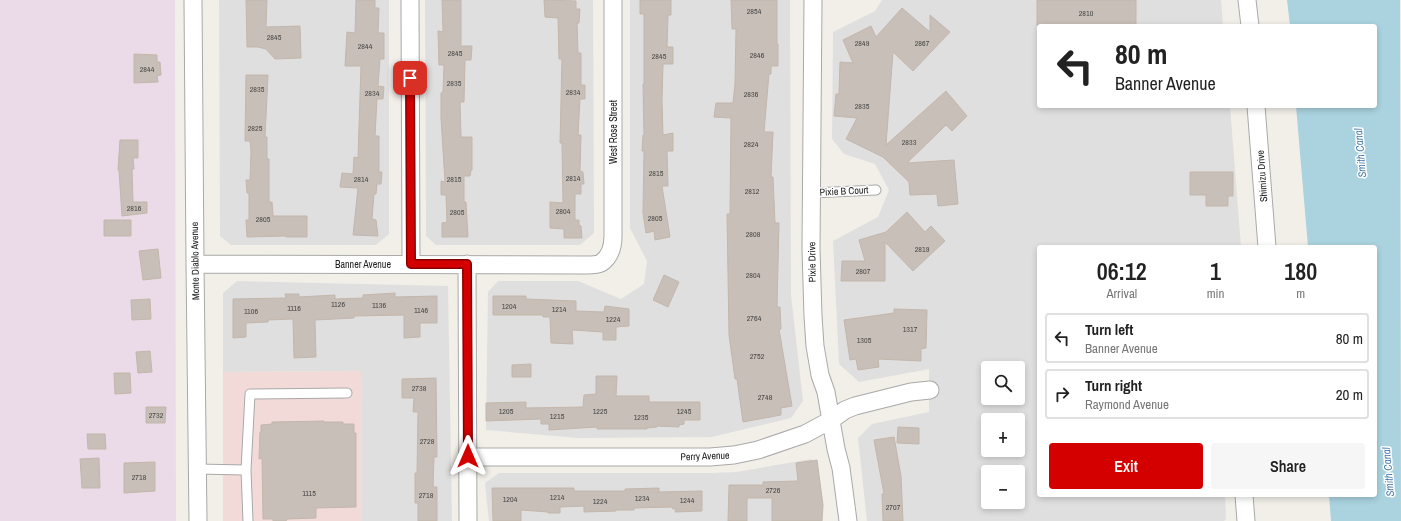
<!DOCTYPE html>
<meta charset="utf-8">
<style>
:root{--surface:#fff;--page:#f6f6f6;--text:#222;--muted:#767676;--line:#e0e0e0;--accent:#d40000}
body{margin:0;font-family:"Archivo Narrow",sans-serif;background:var(--page);color:var(--text);height:100vh;display:flex;flex-direction:column;font-size:15px;white-space:nowrap}
*{box-sizing:border-box;margin:0}
p{font-size:13px;color:var(--muted)}
.icon{flex:none;width:22px;height:22px;fill:none;stroke:currentColor;stroke-width:2;stroke-linecap:round;stroke-linejoin:round}
.map{position:relative;flex:1;overflow:hidden}
.details{position:absolute;left:1037px;top:245px;width:340px;height:252px;display:flex;flex-direction:column;background:var(--surface);border-radius:4px;box-shadow:0 2px 6px #0003}
.details>*{flex:none}
.banner{position:absolute;left:1037px;top:24px;width:340px;height:84px;border-radius:4px;box-shadow:0 2px 6px #0003;background:#fff;color:var(--text);overflow:hidden}
.fabs{position:absolute;left:981px;top:361px;display:grid;gap:8px}
.fabs a{display:grid;place-items:center;width:44px;height:44px;border-radius:4px;background:var(--surface);box-shadow:0 2px 6px #0003;font-size:20px}
.pin{position:absolute;display:grid;place-items:center;width:34px;height:34px;color:#fff;margin:-17px;border-radius:8px;box-shadow:0 2px 6px #0006}
.me{position:absolute;width:44px;margin:-22px;rotate:0deg;stroke-linejoin:round;filter:drop-shadow(0 0 3px #0008)}
.turn{display:flex;align-items:center;gap:14px;height:84px;padding:0 12px;font-size:18px}
.turn .icon{width:52px;height:52px;stroke-width:2.5}
.turn b{display:block;font-size:28px;line-height:34px}
.eta{display:flex;justify-content:space-evenly;align-items:center;height:68px;text-align:center}
.eta b{font-size:24px;font-weight:600;line-height:28px}
.button{display:flex;gap:8px;margin-top:auto;padding:8px 12px}
.button a{flex:1;height:46px;border-radius:4px;background:var(--accent);color:#fff;font-size:16px;font-weight:600;line-height:46px;text-align:center}
.button a+a{background:var(--page);color:var(--text)}
ul{padding:0;list-style:none}
li{display:flex;align-items:center;gap:12px;height:50px;margin:0 8px 6px;padding:0 4px;border:2px solid var(--line);border-radius:4px}
li div{flex:1}
li b{display:block;font-size:15px}
li em{font-style:normal}
.map>svg:first-child{display:block}
</style>
<div class="map">
<svg width="1401" height="521" viewBox="0 0 1401 521">
<rect width="100%" height="100%" fill="#f2efe9"/>
<!-- residential -->
<path fill="#e0dfdf" fill-rule="evenodd" d="M219,0H389V234L376,245H231L220,236Z
M425,0H593L594,233L580,245H436L426,236Z
M630,0H790L791,295L803,401L791,418L712,437L578,438L486,430L488,292L498,281H578L621,299L644,284L647,261L630,228Z
M882,0H1221L1223,26H1039V106H1230L1241,247H1039V495H1225L1226,519L1224,521H867L858,438L872,424L929,412V369L859,382L839,364L833,241L878,217L889,190L875,164L844,154L832,139L833,32L875,11ZM988,368H1018V398H988ZM988,420H1018V450H988ZM988,472H1018V502H988Z
M237,281L448,286L452,521H362L361,371L223,372V293Z
M811,459L821,521H489L485,483L499,473H713L737,472Z"/>
<!-- commercial -->
<path fill="#f2dad9" d="M361,371L362,521H223V372Z"/>
<!-- industrial -->
<path fill="#ebdbe8" d="M0,0H175L176,521H0Z"/>
<!-- water -->
<path fill="#aad3df" d="M1287,0H1400L1401,521H1331L1329,495H1375V247H1308L1296,106H1375V26H1290Z"/>
<!-- building -->
<path fill="#c7bfb8" stroke="#c4b6ab" d="M246,0H267L266,27L300,26L301,58L275,59L266,49L258,47H247Z
M356,0H375V8H379L378,33H384V59H380L378,86L384,87L383,99H377L375,136H379V172H382L381,184H377L376,194H374L372,219L376,220L378,236L353,235L358,188L340,187L342,173L353,174L354,157L358,158L361,66H345L347,32L355,33Z
M442,0H461V46H472L471,60H465L464,102H460L461,137H472V170H471L470,176H464V202H466L468,237H442V223L447,222L446,195H441V181L445,182L441,118V93L443,92L444,65H439L438,31L443,32Z
M544,0L576,1V9H580L579,23H577L578,53H581V85H585V99H580L578,135H581L580,171L583,172L584,184H581V194H575V220H579V225L581,226L582,238H564V229L550,228V202L563,203L562,143H560L562,59H559L558,18L545,17Z
M640,0H671V15H668L667,47H673V64H663L662,100L663,135L673,133V151H667L668,186H662L670,237L655,240L654,231L646,233L643,213L644,151H642L643,135H644L643,84H644V14H640Z
M731,0H777V44H778V66H771V74H769L764,132H773L771,177H773L775,223H779L777,307H780L781,329H779L792,406L781,408V415L743,422L737,379H735L729,335L727,214H730L731,118L714,117L716,103H733L735,84L736,29H732Z
M1037,0H1136V26H1037Z
M902,8L930,32V15L950,32L913,71L893,52L886,145L946,91L967,116L952,131L946,125L907,163L954,160L958,204L938,206L937,194L910,195L909,182L883,157L846,139L857,118L834,116L836,94H839L840,62L853,63L843,40L871,26L876,37Z
M134,54L157,55V62H160L161,75L157,76L158,82L134,83Z
M246,75H268L265,137H267V159H269V202H272L273,216H307V237H286V236L247,237L246,220H249V193H247L246,180H250L251,151L250,141H245Z
M120,140H138V158H133L134,169H132L133,202H147V213L122,216L119,170H118Z
M1190,172H1233V196H1228V206H1206V195H1190Z
M907,212L925,232L931,226L945,241L913,271L885,242V281H841L842,261H865L859,240L886,232Z
M104,220H131V236H104Z
M158,249L161,278L143,280L139,251Z
M664,275L679,282L668,307L653,300Z
M395,293V297L437,296V323H420V337L404,338V315L354,316V318L315,320L316,357L294,358L293,319L268,320V322L246,323V337L233,338V299L286,298L285,294H299V297L335,295V299L363,298V295Z
M493,296H526V299L576,301V311L604,312L605,306L629,309V326L616,327V340H603V332L572,330L573,344L551,343L550,317H543V315H493Z
M150,299L151,319L132,320L131,300Z
M894,309L927,310L926,348L921,349V361L878,359L879,367L858,370L856,359L850,360L844,320L894,313Z
M150,351L152,372L138,373L136,352Z
M531,364V377H512V365Z
M114,373H130L131,393L115,394Z
M596,376H617L616,396H649V402H700V420H684V424L679,425V427L657,426V427L647,428V429H597V427L549,430V424H541V419L486,421V403L526,402V408L583,407L584,395L596,394Z
M436,378L437,457H434L433,487H437V521H418V503H415V473H417L418,412H413L414,398H402V379Z
M146,407H166L165,423H146Z
M324,421V422H343V424H354V433H356V507L316,508V518L287,519L286,521H273V519H263L262,458L259,459L260,432H261V425L272,424V422Z
M898,427L919,428V444L897,443Z
M87,434H105L106,449H88Z
M894,437L901,476L903,521H883L882,494H884L874,440Z
M99,458L100,488H82L80,459Z
M817,460L823,505L822,521H772V498H747V521H728L729,485H763V482L798,481L796,463Z
M155,462V491L124,493V463Z
M492,488H574V491H625V489L659,488V492L702,491V511L675,512L676,509H673L672,507L634,508V510H616V511L584,512V506L560,507V513H548V512L521,510V521H493Z"/>
<g fill="none" stroke-linecap="round" stroke-linejoin="round">
<!-- service casing -->
<g stroke="#a9a9a9" stroke-width="11">
<path id="service" d="M812,193L876,190
M197,469L246,470L250,394L347,393
M246,470L248,521"/>
</g>
<!-- minor casing -->
<g stroke="#a9a9a9" stroke-width="19">
<path id="minor" d="M193,0L195,264L198,521
M410,0L411,264
M813,0L811,249L813,316L815,346L820,375L826,392L836,449L841,468L848,521
M1247,0L1250,26
M1256,106L1267,247
M195,264L587,265C592,265 597,265 601,263C610,257 613,246 613,236V0
M467,264L468,521
M468,457H710L734,455L758,450L805,434L831,420L845,410L855,406L911,392L930,390
M1244,495L1246,521"/>
</g>
<!-- service -->
<use href="#service" stroke="#fff" stroke-width="9"/>
<!-- minor -->
<use href="#minor" stroke="#fff" stroke-width="17"/>
</g>
<g fill="none" stroke-linecap="round" stroke-linejoin="round">
<!-- route casing -->
<g stroke="#8a0000" stroke-width="10">
<path id="route" d="M410,78L411,264H467L468,456"/>
</g>
<!-- route -->
<use href="#route" stroke="#d40000" stroke-width="7"/>
</g>
<g text-anchor="middle" dominant-baseline="central" stroke-width="3" stroke-linejoin="round" paint-order="stroke">
<!-- number labels -->
<g font-size="8" fill="#4b4948">
<text x="754" y="11">2854</text>
<text x="1086" y="13">2810</text>
<text x="274" y="37">2845</text>
<text x="862" y="43">2849</text>
<text x="922" y="43">2867</text>
<text x="365" y="46">2844</text>
<text x="455" y="53">2845</text>
<text x="757" y="55">2846</text>
<text x="659" y="56">2845</text>
<text x="147" y="69">2844</text>
<text x="454" y="83">2835</text>
<text x="257" y="89">2835</text>
<text x="573" y="92">2834</text>
<text x="372" y="93">2834</text>
<text x="751" y="94">2836</text>
<text x="862" y="106">2835</text>
<text x="255" y="128">2825</text>
<text x="909" y="142">2833</text>
<text x="751" y="144">2824</text>
<text x="656" y="173">2815</text>
<text x="573" y="178">2814</text>
<text x="361" y="179">2814</text>
<text x="454" y="179">2815</text>
<text x="752" y="191">2812</text>
<text x="134" y="208">2816</text>
<text x="563" y="211">2804</text>
<text x="457" y="212">2805</text>
<text x="655" y="218">2805</text>
<text x="263" y="219">2805</text>
<text x="753" y="234">2808</text>
<text x="922" y="249">2819</text>
<text x="863" y="271">2807</text>
<text x="753" y="275">2804</text>
<text x="338" y="304">1126</text>
<text x="379" y="305">1136</text>
<text x="509" y="306">1204</text>
<text x="294" y="308">1116</text>
<text x="559" y="309">1214</text>
<text x="421" y="310">1146</text>
<text x="251" y="311">1106</text>
<text x="754" y="318">2764</text>
<text x="613" y="319">1224</text>
<text x="910" y="329">1317</text>
<text x="864" y="340">1305</text>
<text x="757" y="356">2752</text>
<text x="419" y="388">2738</text>
<text x="765" y="397">2748</text>
<text x="506" y="411">1205</text>
<text x="600" y="411">1225</text>
<text x="684" y="411">1245</text>
<text x="156" y="415">2732</text>
<text x="557" y="416">1215</text>
<text x="641" y="417">1235</text>
<text x="427" y="441">2728</text>
<text x="139" y="477">2718</text>
<text x="773" y="490">2726</text>
<text x="309" y="493">1115</text>
<text x="426" y="495">2718</text>
<text x="557" y="497">1214</text>
<text x="642" y="498">1234</text>
<text x="510" y="499">1204</text>
<text x="687" y="500">1244</text>
<text x="600" y="501">1224</text>
<text x="893" y="507">2707</text>
</g>
<!-- street labels -->
<g font-size="10" fill="#222" stroke="#fff">
<text transform="translate(613 132) rotate(-90)">West Rose Street</text>
<text transform="translate(1262 176) rotate(-94)">Shimizu Drive</text>
<text transform="translate(844 191) rotate(-3)">Pixie B Court</text>
<text transform="translate(195 261) rotate(-91)">Monte Diablo Avenue</text>
<text transform="translate(812 262) rotate(-91)">Pixie Drive</text>
<text x="363" y="264">Banner Avenue</text>
<text transform="translate(705 456) rotate(-2)">Perry Avenue</text>
</g>
<!-- water labels -->
<g font-size="11" font-style="italic" fill="#4a7aab" stroke="#fff">
<text transform="translate(1360 153) rotate(-95)">Smith Canal</text>
<text transform="translate(1388 472) rotate(-95)">Smith Canal</text>
</g>
</g>
</svg>
<div class="fabs">
<a><svg class="icon" aria-label="search" viewBox="0 0 24 24"><circle cx="10" cy="10" r="6"/><path d="M15 15l6 6"/></svg></a>
<a>+</a>
<a>−</a>
</div>
<div class="pin" style="left:410px;top:78px;background:#d93025"><svg class="icon" aria-label="arrive" viewBox="0 0 24 24"><path d="M6 21V4h12l-3 4 3 4H6"/></svg></div>
<svg class="me" style="left:468px;top:456px" viewBox="-20 -20 40 40"><path d="M0-17L14 15 0 8-14 15z" fill="#d40000" stroke="#fff" stroke-width="4"/></svg>
<div class="banner">
<div class="turn"><svg class="icon" aria-label="left" viewBox="0 0 24 24"><path d="M17 20v-9H6M10 6l-5 5 5 5"/></svg><div><b>80 m</b>Banner Avenue</div></div>
</div>
<section class="details">
<div class="eta">
<div><b>06:12</b><p>Arrival</p></div>
<div><b>1</b><p>min</p></div>
<div><b>180</b><p>m</p></div>
</div>
<ul>
<li><svg class="icon" aria-label="left" viewBox="0 0 24 24"><path d="M17 20v-9H6M10 6l-5 5 5 5"/></svg><div><b>Turn left</b><p>Banner Avenue</p></div><em>80 m</em></li>
<li><svg class="icon" aria-label="right" viewBox="0 0 24 24"><path d="M7 20v-9h11M14 6l5 5-5 5"/></svg><div><b>Turn right</b><p>Raymond Avenue</p></div><em>20 m</em></li>
</ul>
<div class="button"><a>Exit</a><a>Share</a></div>
</section>
</div>
